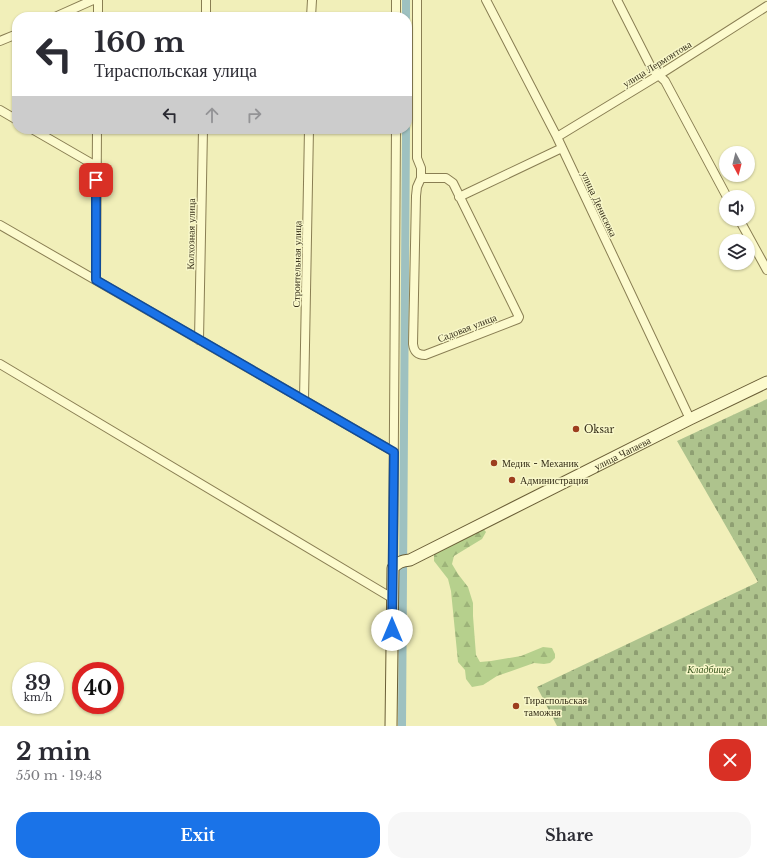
<!DOCTYPE html>
<meta charset="utf-8">
<style>
:root{--surface:#fff;--page:#f7f7f7;--text:#2b2b33;--muted:#7c7c81;--accent:#1a73e8}
body{margin:0;font-family:"Libre Baskerville",serif;background:var(--page);color:var(--text);height:100vh;display:flex;flex-direction:column;font-size:15px;white-space:nowrap}
*{box-sizing:border-box;margin:0}
p{font-size:13px;color:var(--muted)}
.icon{flex:none;width:22px;height:22px;fill:none;stroke:currentColor;stroke-width:2;stroke-linecap:round;stroke-linejoin:round}
.map{position:relative;height:726px;overflow:hidden}
.panel{display:flex;flex-direction:column;background:var(--surface);flex:1}
.panel>*{flex:none}
.banner{position:absolute;left:12px;top:12px;width:400px;height:122px;border-radius:16px;box-shadow:0 1px 3px #0004;background:#fff;color:var(--text);overflow:hidden}
.needle{width:26px;rotate:173deg}
.fabs{position:absolute;left:719px;top:146px;display:grid;gap:8px}
.fabs a{display:grid;place-items:center;width:36px;height:36px;border-radius:50%;background:var(--surface);box-shadow:0 1px 3px #0004;font-size:20px}
.speed{position:absolute;left:12px;top:662px;display:flex;gap:8px;font-size:20px;font-weight:700;text-align:center}
.speed>*{display:grid;place-content:center;width:52px;height:52px;border-radius:50%;background:var(--surface);box-shadow:0 1px 3px #0004;line-height:1}
.speed small{font-size:10px;font-weight:400}
.speed .limit{border:6px solid #d22;background:#fff;color:#111}
.pin{position:absolute;display:grid;place-items:center;width:34px;height:34px;color:#fff;margin:-17px;border-radius:8px;box-shadow:0 2px 6px #0006}
.me{position:absolute;width:44px;margin:-22px;rotate:0deg;stroke-linejoin:round;filter:drop-shadow(0 0 3px #0008)}
.turn{display:flex;align-items:center;gap:14px;height:84px;padding:0 16px;font-size:18px}
.turn .icon{width:52px;height:52px;stroke-width:2.5}
.turn b{display:block;font-size:28px;line-height:34px}
.lanes{display:flex;align-items:center;height:38px;padding:0 16px;background:#0003;justify-content:center;gap:20px;direction:ltr}
.lanes .off{opacity:.35}
.round{display:grid;place-items:center;flex:none;width:42px;height:42px;border-radius:16px;background:var(--page)}
.headline{display:flex;align-items:center;justify-content:space-between;height:68px;padding:0 16px}
h1{font-size:24px;font-weight:700;line-height:30px}
.action{display:flex;gap:8px;margin-top:auto;padding:8px 16px}
.action a{flex:1;height:46px;border-radius:16px;background:var(--accent);color:#fff;font-size:16px;font-weight:700;line-height:46px;text-align:center}
.action a+a{background:var(--page);color:var(--text)}
.map>svg:first-child{display:block}
</style>
<div class="map">
<svg width="767" height="726" viewBox="0 0 767 726">
<defs>
<pattern id="forest-firs" width="22" height="20" patternUnits="userSpaceOnUse"><rect width="22" height="20" fill="#b6d08d"/><path d="M5 1l3.5 6h-7zM16 11l3.5 6h-7z" fill="#9db379"/></pattern>
<pattern id="cemetery-stones" width="16" height="16" patternUnits="userSpaceOnUse"><rect width="16" height="16" fill="#aec38d"/><path d="M2 7V4a2 2 0 0 1 4 0v3zM10 15v-3a2 2 0 0 1 4 0v3z" fill="#8e9f72"/></pattern>
</defs>
<rect width="100%" height="100%" fill="#f1efb9"/>
<!-- forest -->
<path fill="url(#forest-firs)" d="M482,527L486,532L482,539L454,556L452,564L458,574L468,587L473,603V616L476,655L480,662L491,661L521,656L543,647L552,648L555,654V658L550,663L544,664L534,663L497,676L483,685L472,687L466,679L465,670L458,662L451,591L448,579L434,561V552Z"/>
<!-- cemetery -->
<path fill="url(#cemetery-stones)" d="M767,399V726H557L537,687L758,582L677,441Z"/>
<g fill="none" stroke-linecap="round" stroke-linejoin="round">
<!-- canal -->
<path stroke="#9ec1c0" stroke-width="8" d="M406,17V0
M402,726L406,129"/>
<!-- street casing -->
<g stroke="#897e53" stroke-width="10">
<path id="street" d="M417,0V158L421,168V178L417,187L416,196L413,344C414,352 417,355 425,355L518,319L519,317L453,183L446,178H421
M486,0L557,137L690,419
M617,0L652,69L665,81L727,197
M55,17L93,0
M98,17V0
M206,17V0
M311,17L312,0
M396,17V0
M0,41L17,34
M0,110L17,120
M32,129L96,166
M557,137L659,75L767,6
M459,197L562,148
M739,219L767,270
M0,225L394,452
M96,280L97,129
M199,340L203,129
M0,364L392,598
M304,400L309,129
M393,568L396,129"/>
</g>
<!-- secondary casing -->
<g stroke="#6a5e36" stroke-width="13">
<g id="secondary">
<path id="s1" d="M391,726L393,568C398,562 402,561 410,560L690,419L767,382"/>
</g>
</g>
<!-- street -->
<use href="#street" stroke="#fcfacd" stroke-width="8"/>
<!-- secondary -->
<use href="#secondary" stroke="#fcfacd" stroke-width="11"/>
</g>
<g fill="none" stroke-linecap="round" stroke-linejoin="round">
<!-- route casing -->
<g stroke="#114b97" stroke-width="10">
<path id="route" d="M96,180V280L394,452L392,630"/>
</g>
<!-- route -->
<use href="#route" stroke="#1a73e8" stroke-width="7"/>
</g>
<!-- markers -->
<g fill="#9d3e1e" stroke="#f8f7c9" stroke-width="1.5">
<circle cx="576" cy="429" r="4"/>
<circle cx="494" cy="463" r="4"/>
<circle cx="512" cy="480" r="4"/>
<circle cx="516" cy="706" r="4"/>
</g>
<g text-anchor="middle" dominant-baseline="central" stroke-width="3" stroke-linejoin="round" paint-order="stroke">
<!-- street labels -->
<g font-size="10" fill="#362f19" stroke="#f8f7c9">
<text transform="translate(657 64) rotate(-32)">улица Лермонтова</text>
<text transform="translate(599 204) rotate(65)">улица Денисюка</text>
<text transform="translate(191 234) rotate(-89)">Колхозная улица</text>
<text transform="translate(297 264) rotate(-89)">Строительная улица</text>
<text transform="translate(467 328) rotate(-21)">Садовая улица</text>
<text stroke="none"><textPath href="#s1" startOffset="415">улица Чапаева</textPath></text>
</g>
<!-- poi labels -->
<g font-size="10" fill="#362f19" stroke="#f8f7c9" text-anchor="start">
<text x="584" y="429">Oksar</text>
<text x="502" y="463">Медик - Механик</text>
<text x="520" y="480">Администрация</text>
<text x="524" y="700">Тираспольская<tspan x="524" dy="12">таможня</tspan></text>
</g>
<!-- park labels -->
<g font-size="10" font-style="italic" fill="#38551e" stroke="#f8f7c9">
<text x="709" y="669">Кладбище</text>
</g>
</g>
</svg>
<div class="fabs">
<a><svg class="needle" viewBox="-14 -14 28 28"><path d="M0-13l5 13h-10z" fill="#e53935"/><path d="M0 13l5-13h-10z" fill="#7c7c81"/></svg></a>
<a><svg class="icon" aria-label="sound" viewBox="0 0 24 24"><path d="M4 9h4l5-4v14l-5-4H4zM17 9q2 3 0 6"/></svg></a>
<a><svg class="icon" aria-label="layers" viewBox="0 0 24 24"><path d="M12 4l9 5-9 5-9-5zM3 14l9 5 9-5"/></svg></a>
</div>
<div class="speed"><div>39<small>km/h</small></div><div class="limit">40</div></div>
<div class="pin" style="left:96px;top:180px;background:#d93025"><svg class="icon" aria-label="arrive" viewBox="0 0 24 24"><path d="M6 21V4h12l-3 4 3 4H6"/></svg></div>
<svg class="me" style="left:392px;top:630px" viewBox="-20 -20 40 40"><circle r="19" fill="#fff"/><path d="M0-13L10 11 0 6-10 11z" fill="#1a73e8"/></svg>
<div class="banner">
<div class="turn"><svg class="icon" aria-label="left" viewBox="0 0 24 24"><path d="M17 20v-9H6M10 6l-5 5 5 5"/></svg><div><b>160 m</b>Тираспольская улица</div></div>
<div class="lanes"><svg class="icon" aria-label="left" viewBox="0 0 24 24"><path d="M17 20v-9H6M10 6l-5 5 5 5"/></svg><svg class="icon off" aria-label="ahead" viewBox="0 0 24 24"><path d="M12 20V5M6 11l6-6 6 6"/></svg><svg class="icon off" aria-label="right" viewBox="0 0 24 24"><path d="M7 20v-9h11M14 6l5 5-5 5"/></svg></div>
</div>
</div>
<section class="panel">
<div class="headline"><div><h1>2 min</h1><p>550 m · 19:48</p></div><a class="round" style="background:#d93025;color:#fff"><svg class="icon" aria-label="close" viewBox="0 0 24 24"><path d="M6 6l12 12M18 6L6 18"/></svg></a></div>
<div class="action"><a>Exit</a><a>Share</a></div>
</section>
